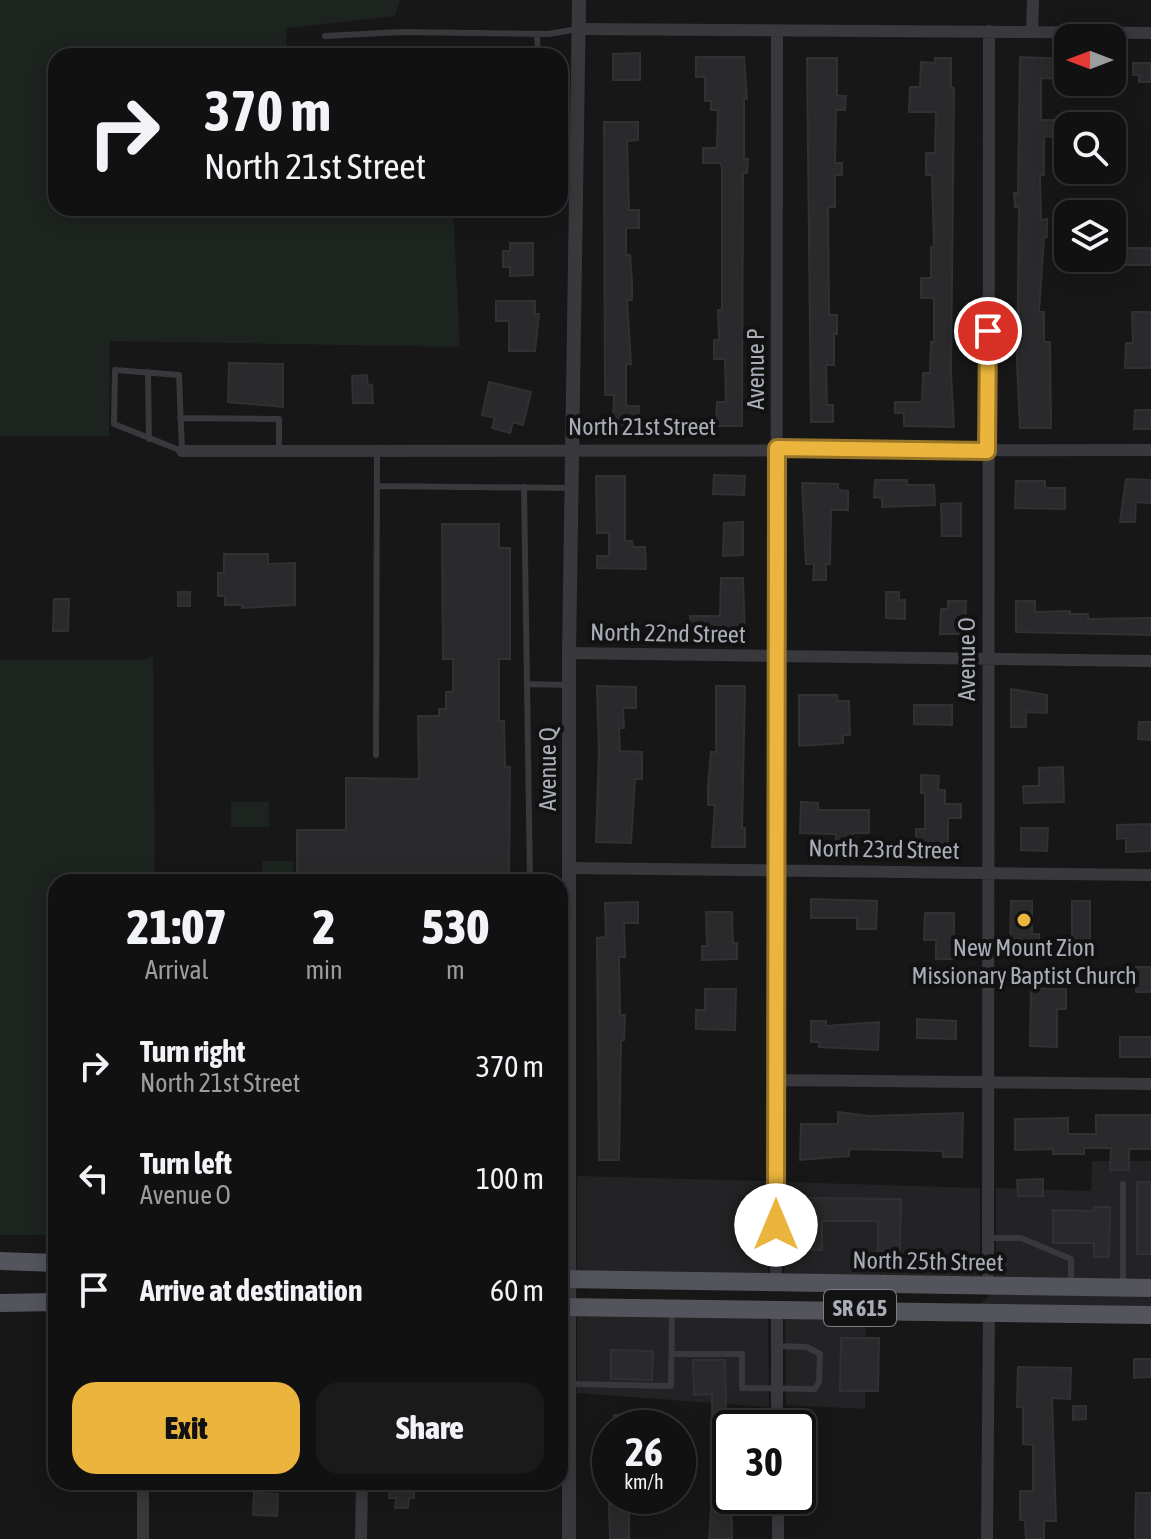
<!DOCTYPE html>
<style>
:root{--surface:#111112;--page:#1a1a1b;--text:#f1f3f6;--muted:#9c9d9f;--line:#303132;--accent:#eab43d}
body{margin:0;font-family:"Asap Condensed",sans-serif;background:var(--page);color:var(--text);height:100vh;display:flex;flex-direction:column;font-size:30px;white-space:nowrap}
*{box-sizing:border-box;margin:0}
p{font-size:26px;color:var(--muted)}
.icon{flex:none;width:44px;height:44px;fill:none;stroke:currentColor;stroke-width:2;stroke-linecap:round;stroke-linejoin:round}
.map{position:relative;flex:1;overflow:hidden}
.sheet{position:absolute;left:48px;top:874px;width:520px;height:616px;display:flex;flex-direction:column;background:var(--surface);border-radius:24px;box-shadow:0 4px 20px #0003,0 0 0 2px var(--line)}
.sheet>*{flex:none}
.top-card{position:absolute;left:48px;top:48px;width:520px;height:168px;border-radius:24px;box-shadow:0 4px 20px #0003,0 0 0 2px var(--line);background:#111112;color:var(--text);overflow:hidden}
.needle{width:52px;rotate:270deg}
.tools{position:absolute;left:1054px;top:24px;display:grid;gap:16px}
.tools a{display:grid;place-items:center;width:72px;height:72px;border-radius:16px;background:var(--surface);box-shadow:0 4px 20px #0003,0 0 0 2px var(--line);font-size:40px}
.speed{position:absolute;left:592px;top:1410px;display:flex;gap:16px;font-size:40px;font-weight:700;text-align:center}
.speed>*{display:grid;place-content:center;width:104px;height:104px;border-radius:50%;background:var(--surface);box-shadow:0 4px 20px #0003,0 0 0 2px var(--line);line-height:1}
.speed small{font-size:20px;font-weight:400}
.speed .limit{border:4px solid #111;border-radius:12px;background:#fff;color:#111}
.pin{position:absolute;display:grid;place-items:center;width:68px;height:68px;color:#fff;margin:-34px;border:4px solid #fff;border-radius:50%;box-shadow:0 2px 8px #0007}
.me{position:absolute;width:88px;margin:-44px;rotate:0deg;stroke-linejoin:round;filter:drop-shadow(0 0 6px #0008)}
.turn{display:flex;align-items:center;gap:28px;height:168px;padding:0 24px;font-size:36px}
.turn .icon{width:104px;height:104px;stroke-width:2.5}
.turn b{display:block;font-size:56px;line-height:68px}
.eta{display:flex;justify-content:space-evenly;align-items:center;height:136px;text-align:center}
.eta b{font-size:48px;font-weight:800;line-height:56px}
.cta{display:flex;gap:16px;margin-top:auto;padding:16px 24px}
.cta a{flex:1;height:92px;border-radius:24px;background:var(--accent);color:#111;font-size:32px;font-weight:800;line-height:92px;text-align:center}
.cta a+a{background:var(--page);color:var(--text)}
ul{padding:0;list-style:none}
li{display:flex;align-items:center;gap:24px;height:112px;padding:0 24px}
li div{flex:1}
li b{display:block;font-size:30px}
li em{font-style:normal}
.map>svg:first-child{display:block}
</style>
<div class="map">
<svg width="1151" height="1539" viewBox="0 0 1151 1539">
<rect width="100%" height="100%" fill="#171718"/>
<!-- built -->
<path fill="#232325" d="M1092,1161H1151V1281L996,1279V1188L1091,1191Z
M577,1176L768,1181V1276L577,1272Z
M785,1182L980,1188V1279L784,1276Z
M992,1293L1151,1295V1307L980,1304Z
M577,1314H768L769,1407L577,1393Z
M785,1315L866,1316L865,1409L786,1405Z"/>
<!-- green -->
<path fill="#1d231e" d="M0,0H400L395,16L287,28L286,56H56V208H453L460,347L110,341L109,436H0Z
M153,655L155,882H56V1235H0V660H144Z
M231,802H269V827H231Z
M262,861H293V882H262Z"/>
<!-- building -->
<path fill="#2a2a2c" stroke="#313134" stroke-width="2" d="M640,53V80H613V54Z
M696,57H744L747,99H744V159H748L747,173H743L742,426H716L717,402H726L725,359H714V340H719L718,310H722V167L720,163H703V148H717L718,110H711V101H705V77H696Z
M1020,57L1066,59V79L1041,78V120H1054V137L1044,136V175H1040L1041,220L1047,219V237H1044L1039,312H1044V342H1050L1051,428H1020L1017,365L1019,207H1015L1014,193H1018Z
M807,58H837V96H846L845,110H836L835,163H842V175H835V207H828L829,315H837V334H834V365H826L827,405H833V422H811Z
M935,58H951V87L954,88L951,373L954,427L904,426V413H895V402H922L923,373H930L931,342H934V298H921V278H931V247H934L932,175H926V153H935L936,112H909L910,87H920L921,62L935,63Z
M1133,63H1151V82H1139V75H1133Z
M604,122H638V140L627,141L629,210H639V228H626V255H630L632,283V300H627L631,364H626V406H639L638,425H613L614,395H605Z
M510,243H533V275L510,276V267H503V251H510Z
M1121,248H1151V265H1121Z
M496,301H535V314H539L535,351H509V321H496Z
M1132,312H1151V368H1125L1126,343H1133Z
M229,363L283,364V407L228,402Z
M367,375L368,386L372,385L373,403H353L352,376Z
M489,382L531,392L523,425L513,422L510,433L492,428L495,418L482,415Z
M1135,410H1151V429H1134Z
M714,475L745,476L744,495L713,494Z
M596,476H625V541H632L633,547H645L646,569L597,568V556H609V533H597Z
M1126,479L1151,480V503L1136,502L1135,522H1120Z
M875,480H907V485H934L935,505L882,507V498L874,497Z
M1016,481H1045V488H1065V509L1015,508Z
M802,483L838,484V490L848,491V510H831L830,564H826V580H813L814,564H806Z
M961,503V536H942L941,504Z
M743,522V555L723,556L724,523Z
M442,524H499V548H510V659H499V721H504L505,767H510L509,882H297V830H346V778L419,779L418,716H439V709H446V692H453V659H443Z
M224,554H268V564L295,563V605L242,608V605H225V596H218V573H224Z
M721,578H743L745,636L690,635V616H720Z
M178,592H190V606H178Z
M886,592H899V600H905V619L886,618Z
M54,599H69L68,631H53Z
M948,601H966L965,634H940L941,609H948Z
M1016,601H1035V612L1070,611V614H1088V619L1151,618V635L1016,632Z
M597,686L636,687V708H623L624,728H619L620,751L642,752V779H635L631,843L596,842L599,751Z
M716,686H745L742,828H745V847H712L715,805H708V787L711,752H716Z
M1011,689L1047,695V713L1026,712V727H1011Z
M799,695H837L838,701H849L850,735H843V743L799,746Z
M914,705H952V725L914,724Z
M1139,722H1151V740L1138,739Z
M1063,767L1064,802L1024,803L1023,786H1039V768Z
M921,775L939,776L938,790H945V804H961V818H948V843L916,842V829H925V793H921Z
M801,802L818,803V810H869V833H853V842H836V834L800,833Z
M1151,824V851L1126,852V838L1117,839V825Z
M1021,828H1048L1047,851L1021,850Z
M811,899L877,901L876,929H857V918H811Z
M1011,901H1032V934H1039V946H1010Z
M1072,901H1090V944H1072Z
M638,902V923H624L625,957H619L620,1015H625L624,1040H621L619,1160H599L597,938L606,937L605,903Z
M706,912H732L733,943H737V959L702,960V946H707Z
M925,913H954V959H936V940H924Z
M1136,967H1151V992H1136Z
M1031,988L1066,989V1009H1057V1047L1030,1046Z
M705,989H736L735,1030L696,1029V1010H705Z
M917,1019L956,1021V1039L917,1038Z
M811,1021H826V1026L879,1022L878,1050L819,1047V1042H811Z
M1120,1037H1151V1057H1120Z
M838,1112L869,1116L963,1113L962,1157H943V1151L849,1149V1156L800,1160L801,1124H838Z
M1096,1115H1151V1149H1129V1170H1110L1111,1148H1084V1154H1053V1149L1015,1150V1119L1068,1118V1134H1096Z
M1043,1179V1196H1018L1017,1180Z
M1137,1182H1151V1254H1137Z
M801,1198L901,1199L900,1251H878V1221H822V1250H801Z
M1094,1207H1110L1109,1257H1094V1243H1053V1210L1094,1211Z
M841,1338H879L878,1391H840Z
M611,1350L653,1351L652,1380L611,1379Z
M1134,1359H1151V1377L1134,1378Z
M693,1360H725L726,1409H736V1428H730L732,1539H709L713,1481L712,1394L694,1395Z
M1018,1367L1071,1368L1070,1399L1052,1398L1056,1521H1044V1539H1026L1025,1520H1020V1491H1033V1445L1023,1444V1407H1017Z
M1073,1406H1086V1419L1073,1420Z
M614,1415L645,1416L644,1428H613Z
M390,1482H414V1498H409L408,1508H395L396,1498H389Z
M254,1493L278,1494L277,1516L253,1515Z
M1136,1493H1151V1539H1135Z
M609,1504H629V1539H610Z"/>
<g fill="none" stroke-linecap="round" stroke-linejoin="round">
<!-- service -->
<path stroke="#38383d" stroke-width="6" d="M537,34L538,56
M325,36L402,32L549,34L577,29
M560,112L576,115
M115,370L179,375L182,451L114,424Z
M148,372L149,439
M180,418L279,419V450
M377,486L570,488
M524,487L527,684
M376,755L377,451
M530,882L527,684L569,685
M988,1238H1021L1071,1259V1284
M1123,1284V1184
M672,1354H742V1388L815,1389L819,1382L820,1354L807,1347L777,1346
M570,1384L671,1386L672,1311"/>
<!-- minor -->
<path stroke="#38383d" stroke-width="12" d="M577,29L1151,33
M1032,32L1033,0
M182,451L1151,450
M569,653L1151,661
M569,868L1151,875
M777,1080L1151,1084
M776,1283L777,31
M988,1286L989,31
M777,1307V1428
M143,1482V1539
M778,1496V1539
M361,1539L362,1482
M987,1539L989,1311"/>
<!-- tertiary -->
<path stroke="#38383d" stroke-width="14" d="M569,1539V653L579,0"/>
<!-- primary -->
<path stroke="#54555c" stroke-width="18" d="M0,1261L56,1263
M560,1279L1151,1288
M0,1303L56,1302
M560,1307L1151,1315"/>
</g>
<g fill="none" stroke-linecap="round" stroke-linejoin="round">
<!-- route casing -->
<g stroke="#987528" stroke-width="20">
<path id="route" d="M776,1225L777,448L987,451L988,331"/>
</g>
<!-- route -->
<use href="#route" stroke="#eab43d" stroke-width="14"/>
</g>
<!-- markers -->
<circle fill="#eab43d" stroke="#121213" stroke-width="3" cx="1024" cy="920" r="8"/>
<g text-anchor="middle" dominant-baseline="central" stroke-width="8" stroke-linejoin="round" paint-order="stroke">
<!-- shield labels -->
<rect fill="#121213" stroke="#7c7e86" stroke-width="2" x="824" y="1290" width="72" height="36" rx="6"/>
<g font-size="22" font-weight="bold" fill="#a9adb8">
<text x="860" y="1308">SR 615</text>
</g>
<!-- street labels -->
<g font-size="24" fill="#a9adb8" stroke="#121213">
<text transform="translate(755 369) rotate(-90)">Avenue P</text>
<text x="642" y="426">North 21st Street</text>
<text transform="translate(668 633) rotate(1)">North 22nd Street</text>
<text transform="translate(966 659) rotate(-90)">Avenue O</text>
<text transform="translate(547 769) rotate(-90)">Avenue Q</text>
<text transform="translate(884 849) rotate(1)">North 23rd Street</text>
<text transform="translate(928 1261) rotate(1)">North 25th Street</text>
</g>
<!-- poi labels -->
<g font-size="24" fill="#a9adb8" stroke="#121213">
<text x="1024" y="947">New Mount Zion<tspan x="1024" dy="28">Missionary Baptist Church</tspan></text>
</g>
</g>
</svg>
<div class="tools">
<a><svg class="needle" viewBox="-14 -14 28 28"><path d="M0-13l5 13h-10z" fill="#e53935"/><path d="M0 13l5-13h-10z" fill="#9c9d9f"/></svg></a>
<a><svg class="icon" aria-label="search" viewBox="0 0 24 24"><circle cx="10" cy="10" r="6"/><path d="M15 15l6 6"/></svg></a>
<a><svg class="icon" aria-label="layers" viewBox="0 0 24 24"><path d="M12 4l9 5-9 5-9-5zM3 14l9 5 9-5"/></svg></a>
</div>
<div class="speed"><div>26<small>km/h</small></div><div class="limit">30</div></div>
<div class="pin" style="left:988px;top:331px;background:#d93025"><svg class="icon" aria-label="arrive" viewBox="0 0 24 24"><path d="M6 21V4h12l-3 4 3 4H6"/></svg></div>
<svg class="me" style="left:776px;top:1225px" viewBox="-20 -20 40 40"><circle r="19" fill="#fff"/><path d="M0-13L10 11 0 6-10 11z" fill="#eab43d"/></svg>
<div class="top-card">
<div class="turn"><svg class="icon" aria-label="right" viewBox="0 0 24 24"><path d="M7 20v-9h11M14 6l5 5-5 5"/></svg><div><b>370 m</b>North 21st Street</div></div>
</div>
<section class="sheet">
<div class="eta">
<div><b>21:07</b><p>Arrival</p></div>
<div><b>2</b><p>min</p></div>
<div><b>530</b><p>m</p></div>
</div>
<ul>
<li><svg class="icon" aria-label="right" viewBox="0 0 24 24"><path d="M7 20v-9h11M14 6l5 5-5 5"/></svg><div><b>Turn right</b><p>North 21st Street</p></div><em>370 m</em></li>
<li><svg class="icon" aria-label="left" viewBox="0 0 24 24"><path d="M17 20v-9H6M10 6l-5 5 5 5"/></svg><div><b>Turn left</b><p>Avenue O</p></div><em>100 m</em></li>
<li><svg class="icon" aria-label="arrive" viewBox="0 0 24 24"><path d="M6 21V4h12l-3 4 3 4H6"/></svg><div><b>Arrive at destination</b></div><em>60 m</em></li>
</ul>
<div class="cta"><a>Exit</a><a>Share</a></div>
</section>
</div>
